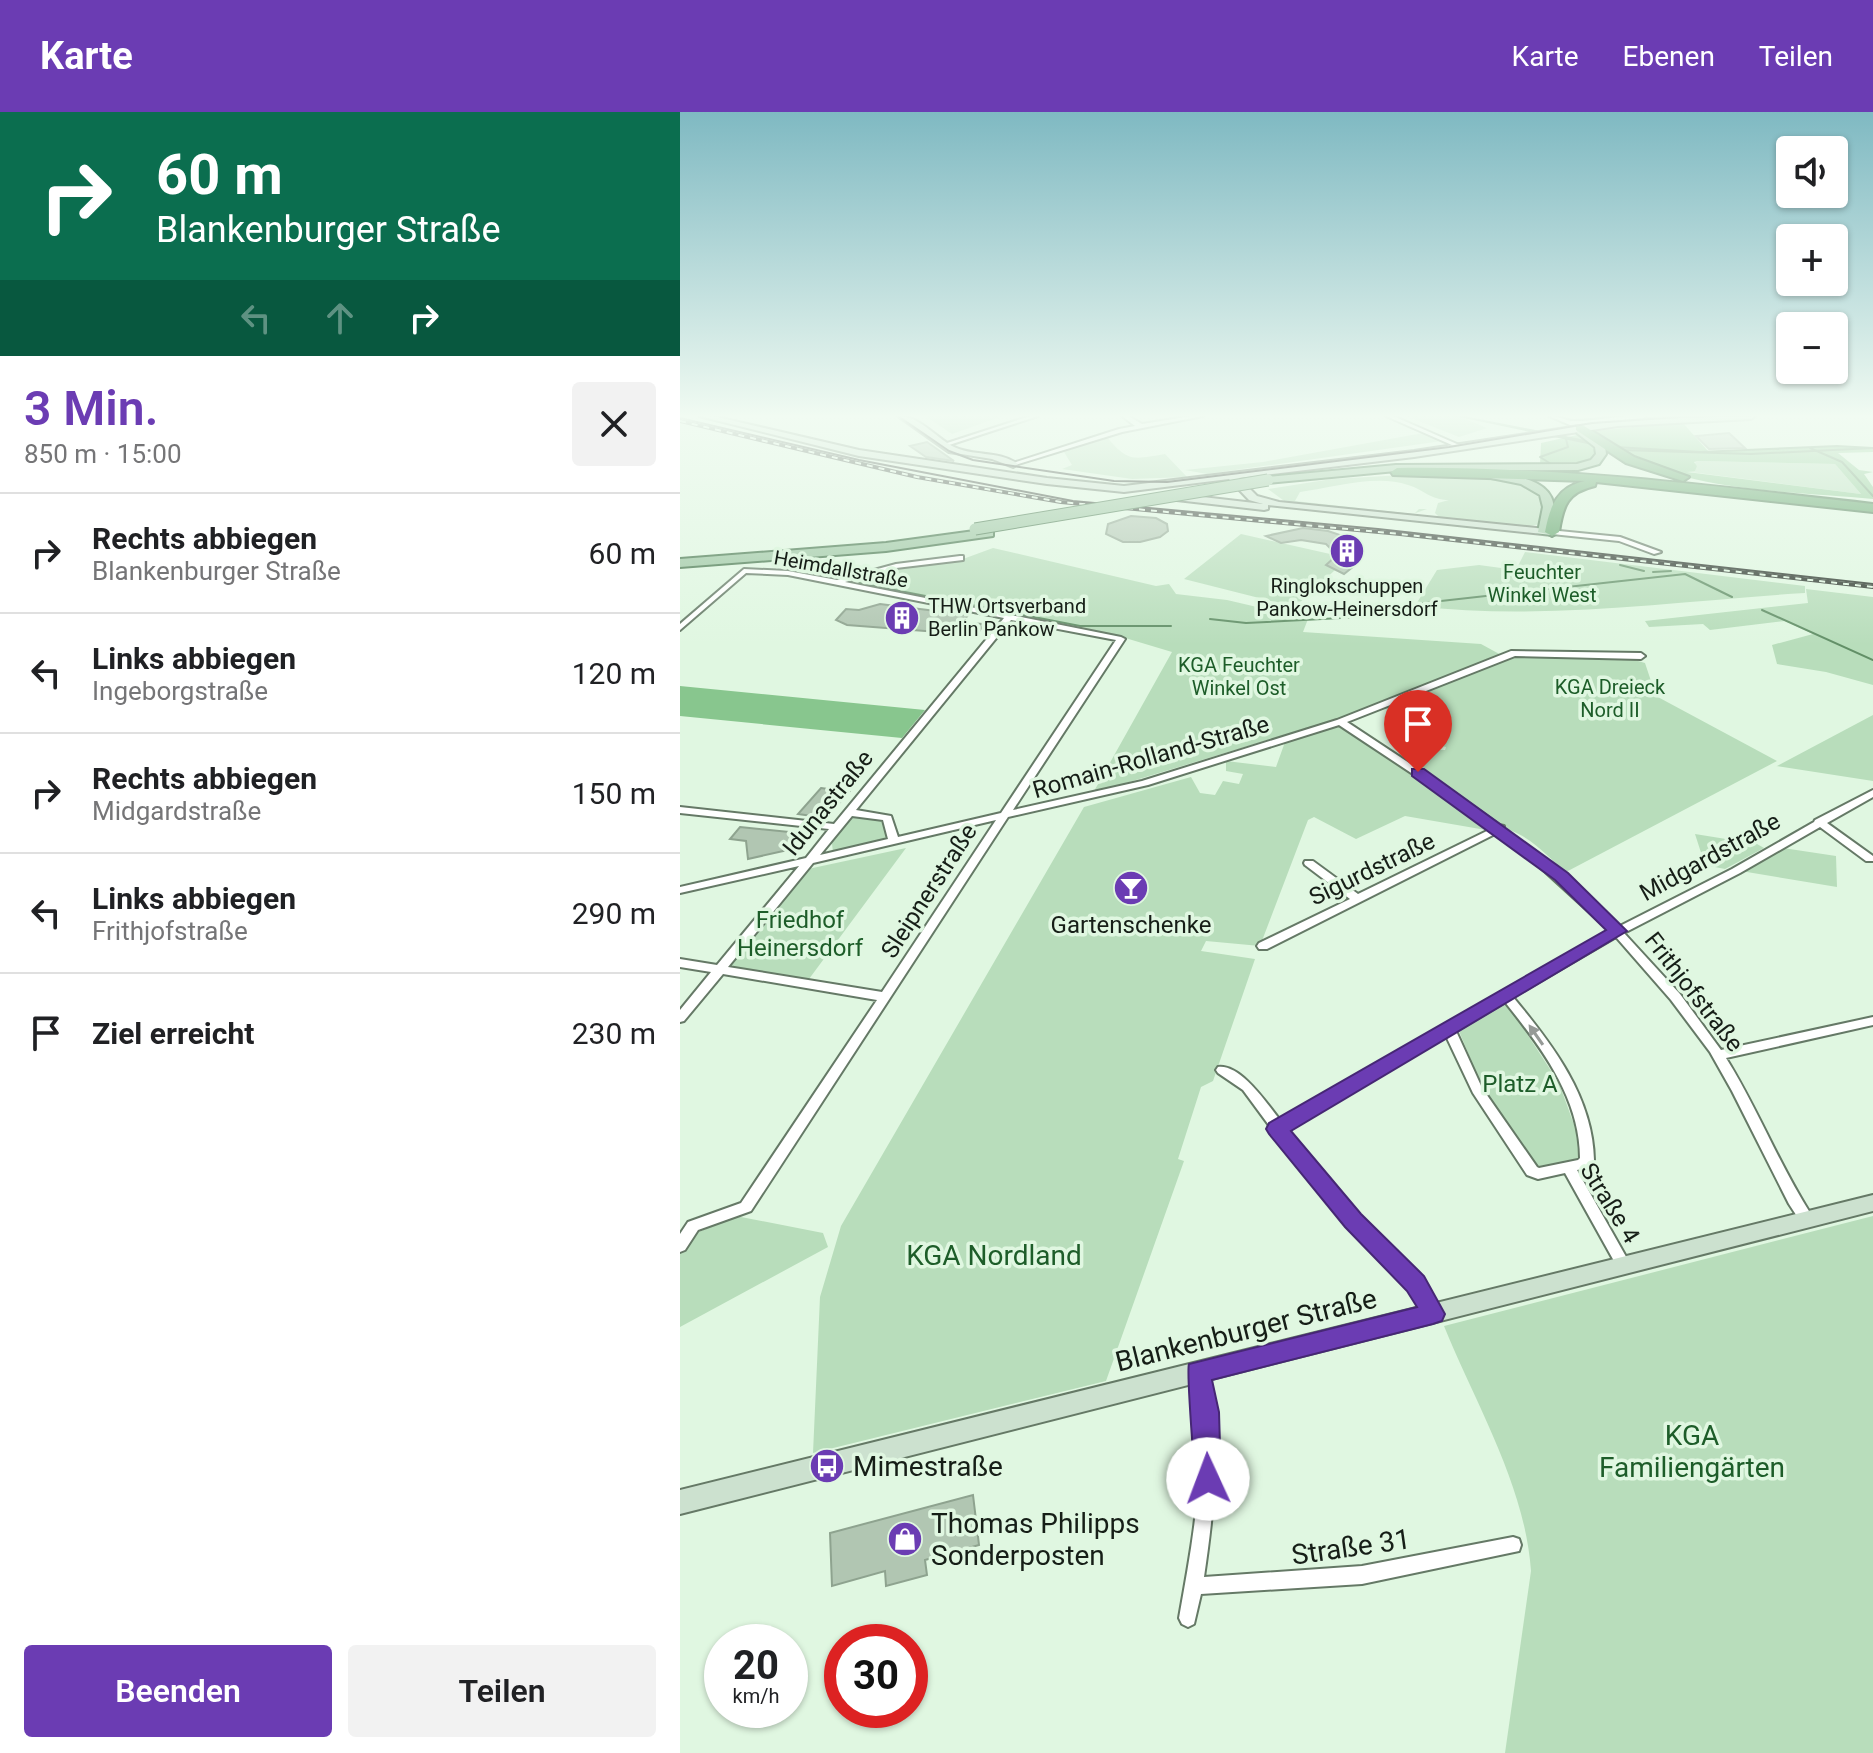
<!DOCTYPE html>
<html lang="de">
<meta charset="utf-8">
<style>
:root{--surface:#fff;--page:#f2f2f2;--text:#202124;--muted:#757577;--line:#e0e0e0;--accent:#6b3cb3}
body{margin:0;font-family:Roboto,sans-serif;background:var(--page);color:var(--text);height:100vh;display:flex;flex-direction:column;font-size:30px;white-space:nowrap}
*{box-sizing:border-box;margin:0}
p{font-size:26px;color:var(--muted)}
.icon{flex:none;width:44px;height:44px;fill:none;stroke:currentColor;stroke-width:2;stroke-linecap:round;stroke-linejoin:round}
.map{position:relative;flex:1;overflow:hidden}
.drawer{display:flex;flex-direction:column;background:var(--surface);width:680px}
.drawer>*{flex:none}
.banner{background:#0b6e4f;color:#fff;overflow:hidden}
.fabs{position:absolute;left:1096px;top:24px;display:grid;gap:16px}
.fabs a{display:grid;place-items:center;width:72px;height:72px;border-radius:8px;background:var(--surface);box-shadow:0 2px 6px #0004;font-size:40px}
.speed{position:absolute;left:24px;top:1512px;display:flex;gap:16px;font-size:40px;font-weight:700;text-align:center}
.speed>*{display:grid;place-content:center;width:104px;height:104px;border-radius:50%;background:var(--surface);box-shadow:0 2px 6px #0004;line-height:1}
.speed small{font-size:20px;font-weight:400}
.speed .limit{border:12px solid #d22;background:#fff;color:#111}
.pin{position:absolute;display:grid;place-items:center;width:68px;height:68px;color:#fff;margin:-82px -34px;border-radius:50% 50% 50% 0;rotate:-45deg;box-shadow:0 0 8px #0007}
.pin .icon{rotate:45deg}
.me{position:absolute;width:88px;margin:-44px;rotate:358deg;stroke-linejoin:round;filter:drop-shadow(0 0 6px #0008)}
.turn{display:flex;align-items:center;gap:28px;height:168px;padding:0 24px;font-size:36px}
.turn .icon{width:104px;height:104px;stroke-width:2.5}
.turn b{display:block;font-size:56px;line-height:68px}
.lanes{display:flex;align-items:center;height:76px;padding:0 24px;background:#0003;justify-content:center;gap:40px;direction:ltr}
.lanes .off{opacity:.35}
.round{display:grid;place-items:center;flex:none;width:84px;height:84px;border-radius:8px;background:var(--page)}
.overview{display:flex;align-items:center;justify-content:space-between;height:136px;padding:0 24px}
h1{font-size:48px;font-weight:600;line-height:60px;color:var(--accent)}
.button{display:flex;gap:16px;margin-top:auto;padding:16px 24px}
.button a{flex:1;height:92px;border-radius:8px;background:var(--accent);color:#fff;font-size:32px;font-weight:600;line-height:92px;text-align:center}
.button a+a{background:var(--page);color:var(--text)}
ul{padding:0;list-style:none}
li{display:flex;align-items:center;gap:24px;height:120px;padding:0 24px;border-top:2px solid var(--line)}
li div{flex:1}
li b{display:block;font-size:30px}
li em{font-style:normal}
header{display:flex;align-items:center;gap:48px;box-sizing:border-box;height:112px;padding:0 40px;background:var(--accent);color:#fff}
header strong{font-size:38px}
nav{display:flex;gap:44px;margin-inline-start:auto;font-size:28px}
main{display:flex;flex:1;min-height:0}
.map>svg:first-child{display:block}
</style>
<header>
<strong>Karte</strong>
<nav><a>Karte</a><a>Ebenen</a><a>Teilen</a></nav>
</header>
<main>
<section class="drawer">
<div class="banner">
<div class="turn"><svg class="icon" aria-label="right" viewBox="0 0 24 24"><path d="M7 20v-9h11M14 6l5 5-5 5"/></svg><div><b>60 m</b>Blankenburger Straße</div></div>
<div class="lanes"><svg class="icon off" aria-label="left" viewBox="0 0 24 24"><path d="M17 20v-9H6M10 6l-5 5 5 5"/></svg><svg class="icon off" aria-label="ahead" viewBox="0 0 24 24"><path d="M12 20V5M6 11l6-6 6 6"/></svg><svg class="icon" aria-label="right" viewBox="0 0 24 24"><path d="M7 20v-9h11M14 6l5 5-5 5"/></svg></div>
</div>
<div class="overview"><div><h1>3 Min.</h1><p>850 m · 15:00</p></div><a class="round"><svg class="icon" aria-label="close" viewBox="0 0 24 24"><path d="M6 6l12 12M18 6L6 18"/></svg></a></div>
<ul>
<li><svg class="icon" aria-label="right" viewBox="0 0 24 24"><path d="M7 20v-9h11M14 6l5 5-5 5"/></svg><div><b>Rechts abbiegen</b><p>Blankenburger Straße</p></div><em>60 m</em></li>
<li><svg class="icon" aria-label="left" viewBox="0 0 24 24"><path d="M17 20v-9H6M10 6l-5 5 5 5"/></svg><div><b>Links abbiegen</b><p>Ingeborgstraße</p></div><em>120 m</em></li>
<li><svg class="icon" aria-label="right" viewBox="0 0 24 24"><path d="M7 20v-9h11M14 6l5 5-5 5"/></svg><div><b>Rechts abbiegen</b><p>Midgardstraße</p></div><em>150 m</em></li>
<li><svg class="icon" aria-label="left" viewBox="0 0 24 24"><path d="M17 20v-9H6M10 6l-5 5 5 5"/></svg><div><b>Links abbiegen</b><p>Frithjofstraße</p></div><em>290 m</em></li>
<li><svg class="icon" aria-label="arrive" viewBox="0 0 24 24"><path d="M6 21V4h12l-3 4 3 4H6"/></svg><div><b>Ziel erreicht</b></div><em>230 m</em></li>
</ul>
<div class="button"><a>Beenden</a><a>Teilen</a></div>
</section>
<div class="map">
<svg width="1193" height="1641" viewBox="0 0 1193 1641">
<rect width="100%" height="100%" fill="#e0f7e1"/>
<!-- green -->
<path fill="#b8ddbb" d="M245,304H323L272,322Z
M726,304H778L807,316L779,325Z
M743,321L762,329L527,362L505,358L583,350Z
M427,325C448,351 454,347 485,342L507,365L452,367L382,357L392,353L384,340Z
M1019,349L1155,352L1181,382L1003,359H1013L1017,354L1014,351Z
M741,362C780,364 834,357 864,387L861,412L849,414L759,405L755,401L758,391L769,388C750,388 745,378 728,373C696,362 652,376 620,380L615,389L734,402L739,397H747L730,403L607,391L588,377L652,367Z
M561,422L668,446L615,495L504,467Z
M313,436L476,474L489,472L496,482L547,488L628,507L623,520L801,532L823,544L657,607L413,681L492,540L442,525L169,470L238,452L283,447Z
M845,440L1125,474V481C994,489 867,509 735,494L757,458L799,453L836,458Z
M1126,477L1193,485V573L1146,560L1097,552L1092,533L1133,522L1105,509L1030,518L1023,512L969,515L965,509L1128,491Z
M937,543L965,551L976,584L1097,649L886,760C864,742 837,708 806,718L725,704L676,727L634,705L628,708L580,834L526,829L521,839L575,847L533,969L521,975L498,1047L504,1049L426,1269L133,1341L140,1185L161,1114L404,695L511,665L520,681L535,683L543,669L559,672L563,662L546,659V649L596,655L605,630L656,613L712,645L730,637L765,638L766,635L752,632L761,605L705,597L836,544Z
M1193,603V669L1096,654H1097Z
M178,705L201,708L208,726L153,740L152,732L148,733L170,706Z
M1015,722L1077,732L1084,736L1045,757L1025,753Z
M226,736L129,867L50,854L128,757Z
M1103,736L1156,744L1157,775L1061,759Z
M827,891L879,971L906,1046L857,1057L806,985L779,919Z
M56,1104L143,1121L148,1135L0,1215V1141L12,1123Z
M1193,1104V1641H825L851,1459C845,1373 796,1293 764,1214Z"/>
<!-- forest -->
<path fill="#88c68e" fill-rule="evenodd" d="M1002,310L1028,339L1193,334L1020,340L938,335L914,319Z
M897,323L912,328L919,341C902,357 881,354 860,353L861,331Z
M1153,336H1193V340L1158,341L1179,358L1193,360L1184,362L1193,375V387C1116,379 1007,381 943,338L1071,342ZM1019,349L1155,352L1181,382L1007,360L1015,359L1017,354L1014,350Z
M0,574L245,598L222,626L0,604Z"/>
<!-- water -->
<path fill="#82c089" stroke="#628f67" stroke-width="2" d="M779,304L936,335L1020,340L1157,334L1193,336L1071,342L941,338Z"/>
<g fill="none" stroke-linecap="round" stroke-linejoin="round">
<!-- stream -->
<path stroke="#628f67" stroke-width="2" d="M1130,336L1162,350L1193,384
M871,352L860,345L888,335L886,327
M940,453L964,459
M973,460L991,459
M179,471L400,514H491
M743,491L1005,462L1052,485
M1082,498L1193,548
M530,507L566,511L680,505"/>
</g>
<!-- building -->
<path fill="#b1c6b2" stroke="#8ea38f" stroke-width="2" d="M1049,321L1065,336L1029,337L1016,324Z
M247,330L274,349L246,345L230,334Z
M451,404L476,406L487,412L488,419L480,425L460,430H443L426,422L428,412Z
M623,416L648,419L672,427L681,436L679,450L664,462L646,453L657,443L646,432L621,428L601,431L586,424Z
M200,492L288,503L282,511L304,512L297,523L167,513L156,508L166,497L179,498Z
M141,676L169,680L146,706L118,702Z
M60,715L130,722L121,735L68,747L66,729L50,727Z
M293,1383L299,1433L245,1448L247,1463L206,1474L205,1459L152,1474L150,1421Z"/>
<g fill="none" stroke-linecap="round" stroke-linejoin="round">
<!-- street casing -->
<g stroke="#657966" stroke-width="4">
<path id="street" d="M350,304H358L266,334L261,333Z
M442,304H448L462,312L512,304H523L442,320L335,353L330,352L439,317L455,314Z
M706,304H713L786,336L781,337Z
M869,304C878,303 885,309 894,309C918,309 942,302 966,304L963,306L890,313Z
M869,418L940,425L981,440L974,442L939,429L872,422H869Z
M280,444H283V448L216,456L165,470L441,525L445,527L333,698L462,669L657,608L831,539L961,541L965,544L961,547L835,544L667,610L770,678L819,713L824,714V717L868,751L938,815L1052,757L1134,710L1135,708L1193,678V685L1147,711L1193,744V749H1186L1140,715L1060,761L944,821L1000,882L1041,938L1193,905V913L1046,946C1078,997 1099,1053 1132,1104L1134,1108L1132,1112L1127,1114L1122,1112L1109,1092L1052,979L1030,940L991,888L936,825L833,885C872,932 913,985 914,1048L907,1056L897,1058L949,1150L951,1154L949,1158L944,1160L939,1158L885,1061L858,1067L847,1063L793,981L766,924L607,1017L664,1089L746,1174L760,1202L758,1207L753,1208L748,1207L736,1182L654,1097L596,1022L592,1020L591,1016L563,978L538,961L536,958L538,955C561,952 587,992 601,1009L930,819L861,756L817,721L587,837H579L577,834L579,831L670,787L625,753L624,751L625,749H633L678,782L811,717L763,682L659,613L468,673L328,705L71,1099L18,1118L5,1138L0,1140V1122L8,1110L61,1091L197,888L43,862L4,909L0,910V898L31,860L0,855V847L37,853L119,754L0,781V775L126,746L149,717L0,701V695L154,712L324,506L108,463L66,461L0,518V512L64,457L108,459L157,468L216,452ZM331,508L436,528L321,701L218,725L211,704L176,698ZM172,704L203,708L208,727L140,743ZM316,708L202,880L48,855L133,751ZM825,890C861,935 900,986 900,1046L898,1048L859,1056L857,1055L802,976L776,919Z
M518,1253L523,1255C530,1270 531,1288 533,1304C538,1358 532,1411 524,1465L682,1454L833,1425L839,1427L841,1433L839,1439L682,1472L521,1482L514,1512L508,1515L502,1512L499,1506C508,1455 518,1404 519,1353C520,1332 519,1312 516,1291C515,1280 509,1266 513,1255Z"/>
</g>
<!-- secondary casing -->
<g stroke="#657966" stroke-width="4">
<path id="secondary" d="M19,304H33L179,338L367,366L444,374L734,339L938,308L1075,304L1071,307L938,314L734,345L559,366L577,384L599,390L876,418L877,420L872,423L588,393V397L584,398L488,387L483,384L488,381L583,392L569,388L549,367L444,380L367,372L179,344Z
M218,304C237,303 255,324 272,334C292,345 318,338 338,352L333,355L312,347L269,340Z
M1193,1083V1099L0,1402V1378Z"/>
</g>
<!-- primary casing -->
<g stroke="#3e6f45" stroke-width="4">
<path id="primary" d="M897,317H905L925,334L926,342L919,352L898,358L716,359L588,371L583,368L588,365L716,353L897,352L911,348L916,342L915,335L897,321Z
M815,361C854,366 888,375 868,422L858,420L863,395L860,383L841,372L811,366L810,364Z
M309,417L313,418V424L206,439L0,455V447L206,431Z"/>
</g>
<!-- highway casing -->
<g stroke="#3e6f45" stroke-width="4">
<path id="highway" d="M896,314H904L954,345L1009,365L1003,369L946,351L896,318Z
M717,356C877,354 1034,374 1193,392V400L916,370L915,374C888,380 883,393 879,420L872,424L865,420C870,394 877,375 905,369L713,363L711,360Z"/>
</g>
<!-- street -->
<use href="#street" fill="#fff" fill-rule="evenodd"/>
<!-- secondary -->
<use href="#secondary" fill="#cce1cf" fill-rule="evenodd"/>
<!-- primary -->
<use href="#primary" fill="#98c39e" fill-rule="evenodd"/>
<!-- highway -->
<use href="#highway" fill="#549b5e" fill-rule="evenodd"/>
<!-- tram -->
<path stroke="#2b352c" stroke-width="2" d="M218,304L269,339L293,348L434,369L487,370L769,335L912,311L1014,304
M0,306L179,348L393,389L698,417L1193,472"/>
<!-- rail casing -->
<g stroke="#2b352c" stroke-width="4">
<path id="rail" d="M0,309L237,365L381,390L720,422L1193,475"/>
</g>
<!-- rail -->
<use href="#rail" stroke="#e0f7e1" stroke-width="2" stroke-dasharray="6" stroke-linecap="butt"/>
<!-- primary-bridge casing -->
<g stroke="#3e6f45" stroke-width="13" stroke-linecap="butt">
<path id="primary-bridge" d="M295,417L588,368"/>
</g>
<!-- primary-bridge -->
<use href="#primary-bridge" stroke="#98c39e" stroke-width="11"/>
</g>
<!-- one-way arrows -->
<defs><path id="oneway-solid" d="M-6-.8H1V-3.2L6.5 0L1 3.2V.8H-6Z" transform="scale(2)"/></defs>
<use fill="#969a97" href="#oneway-solid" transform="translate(856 923) rotate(-125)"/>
<!-- sky -->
<linearGradient id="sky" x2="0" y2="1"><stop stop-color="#7fb9c2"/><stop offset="0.57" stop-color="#f1fbf2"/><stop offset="1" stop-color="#f1fbf2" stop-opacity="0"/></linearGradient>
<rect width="1193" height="533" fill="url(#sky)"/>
<!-- route -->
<path fill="#6b3cb3" stroke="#462774" stroke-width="2" d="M732,657H744L888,761L947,819L611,1019L681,1102L744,1164L765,1202L762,1209L753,1212L532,1268L539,1300L541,1367L537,1376L528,1380L519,1376L515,1367C514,1349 506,1259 509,1252L737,1195L727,1179L665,1115L589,1022L586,1017L589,1011L926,818L875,768L732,664Z"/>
<!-- icons -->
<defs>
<g id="building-disc" transform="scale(1.8)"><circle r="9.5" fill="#6b3cb3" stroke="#e0f7e1"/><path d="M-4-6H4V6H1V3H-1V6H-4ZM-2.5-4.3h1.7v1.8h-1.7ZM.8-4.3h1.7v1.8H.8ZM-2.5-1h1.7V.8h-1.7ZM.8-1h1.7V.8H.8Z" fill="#fff"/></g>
<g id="bar-disc" transform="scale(1.8)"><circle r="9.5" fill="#6b3cb3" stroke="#e0f7e1"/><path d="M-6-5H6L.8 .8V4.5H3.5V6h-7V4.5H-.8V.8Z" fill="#fff"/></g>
<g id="bus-disc" transform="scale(1.8)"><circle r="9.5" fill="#6b3cb3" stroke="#e0f7e1"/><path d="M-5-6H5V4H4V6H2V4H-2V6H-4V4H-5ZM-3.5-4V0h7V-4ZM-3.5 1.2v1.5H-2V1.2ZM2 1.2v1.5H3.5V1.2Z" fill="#fff"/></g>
<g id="shop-disc" transform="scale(1.8)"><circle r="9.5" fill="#6b3cb3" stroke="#e0f7e1"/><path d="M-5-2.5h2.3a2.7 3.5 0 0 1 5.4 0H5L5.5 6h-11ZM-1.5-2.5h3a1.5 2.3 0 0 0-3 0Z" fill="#fff"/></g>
</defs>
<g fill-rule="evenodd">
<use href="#building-disc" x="667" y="439"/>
<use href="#building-disc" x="222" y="506"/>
<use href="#bar-disc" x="451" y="776"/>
<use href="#bus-disc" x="147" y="1354"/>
<use href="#shop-disc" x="225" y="1427"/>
</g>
<g text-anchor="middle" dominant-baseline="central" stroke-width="7" stroke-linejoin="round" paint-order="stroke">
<!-- far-street labels -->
<g font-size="20" fill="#161e17" stroke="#e0f7e1">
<text transform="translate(161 457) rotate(10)">Heimdallstraße</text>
</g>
<!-- far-park labels -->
<g font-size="20" fill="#1d5d29" stroke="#e0f7e1">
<text x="862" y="460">Feuchter<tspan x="862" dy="23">Winkel West</tspan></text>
<text x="559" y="553">KGA Feuchter<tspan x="559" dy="23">Winkel Ost</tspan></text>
<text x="930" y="575">KGA Dreieck<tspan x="930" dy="23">Nord II</tspan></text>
</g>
<!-- far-poi labels -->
<g font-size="20" fill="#161e17" stroke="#e0f7e1">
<text x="667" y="474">Ringlokschuppen<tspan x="667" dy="23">Pankow-Heinersdorf</tspan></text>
<text x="248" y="494" text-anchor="start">THW Ortsverband<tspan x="248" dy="23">Berlin Pankow</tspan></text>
</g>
<!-- street labels -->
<g font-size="24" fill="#161e17" stroke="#e0f7e1">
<text transform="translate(471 645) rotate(-16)">Romain-Rolland-Straße</text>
<text transform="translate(148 691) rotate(-51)">Idunastraße</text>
<text transform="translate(1030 745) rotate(-29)">Midgardstraße</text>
<text transform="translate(692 757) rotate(-26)">Sigurdstraße</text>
<text transform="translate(249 779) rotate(-57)">Sleipnerstraße</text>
<text transform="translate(1014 880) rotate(52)">Frithjofstraße</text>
<text transform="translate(930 1091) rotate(58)">Straße 4</text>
</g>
<!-- park labels -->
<g font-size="24" fill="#1d5d29" stroke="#e0f7e1">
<text x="120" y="808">Friedhof<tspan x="120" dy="28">Heinersdorf</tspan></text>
<text x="840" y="972">Platz A</text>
</g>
<!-- poi labels -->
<g font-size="24" fill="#161e17" stroke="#e0f7e1">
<text x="451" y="813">Gartenschenke</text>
</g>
<!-- near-park labels -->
<g font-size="28" fill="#1d5d29" stroke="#e0f7e1">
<text x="314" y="1143">KGA Nordland</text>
<text x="1012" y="1323">KGA<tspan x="1012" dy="32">Familiengärten</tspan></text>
</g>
<!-- near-street labels -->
<g font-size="28" fill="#161e17" stroke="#e0f7e1">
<text transform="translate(566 1218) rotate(-14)">Blankenburger Straße</text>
<text transform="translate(671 1435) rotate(-8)">Straße 31</text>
</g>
<!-- near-poi labels -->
<g font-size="28" fill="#161e17" stroke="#e0f7e1" text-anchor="start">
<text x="173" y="1354">Mimestraße</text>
<text x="251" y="1411">Thomas Philipps<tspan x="251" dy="32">Sonderposten</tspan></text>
</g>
</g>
</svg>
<div class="fabs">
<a><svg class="icon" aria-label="sound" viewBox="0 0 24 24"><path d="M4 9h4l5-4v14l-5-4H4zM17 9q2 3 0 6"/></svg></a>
<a>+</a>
<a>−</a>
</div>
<div class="speed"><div>20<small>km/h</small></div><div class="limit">30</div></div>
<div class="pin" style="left:738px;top:660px;background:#d93025"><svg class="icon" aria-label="arrive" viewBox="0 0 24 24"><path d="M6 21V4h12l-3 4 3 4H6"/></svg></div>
<svg class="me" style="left:528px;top:1367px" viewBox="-20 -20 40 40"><circle r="19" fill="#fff"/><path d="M0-13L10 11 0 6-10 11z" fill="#6b3cb3"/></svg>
</div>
</main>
